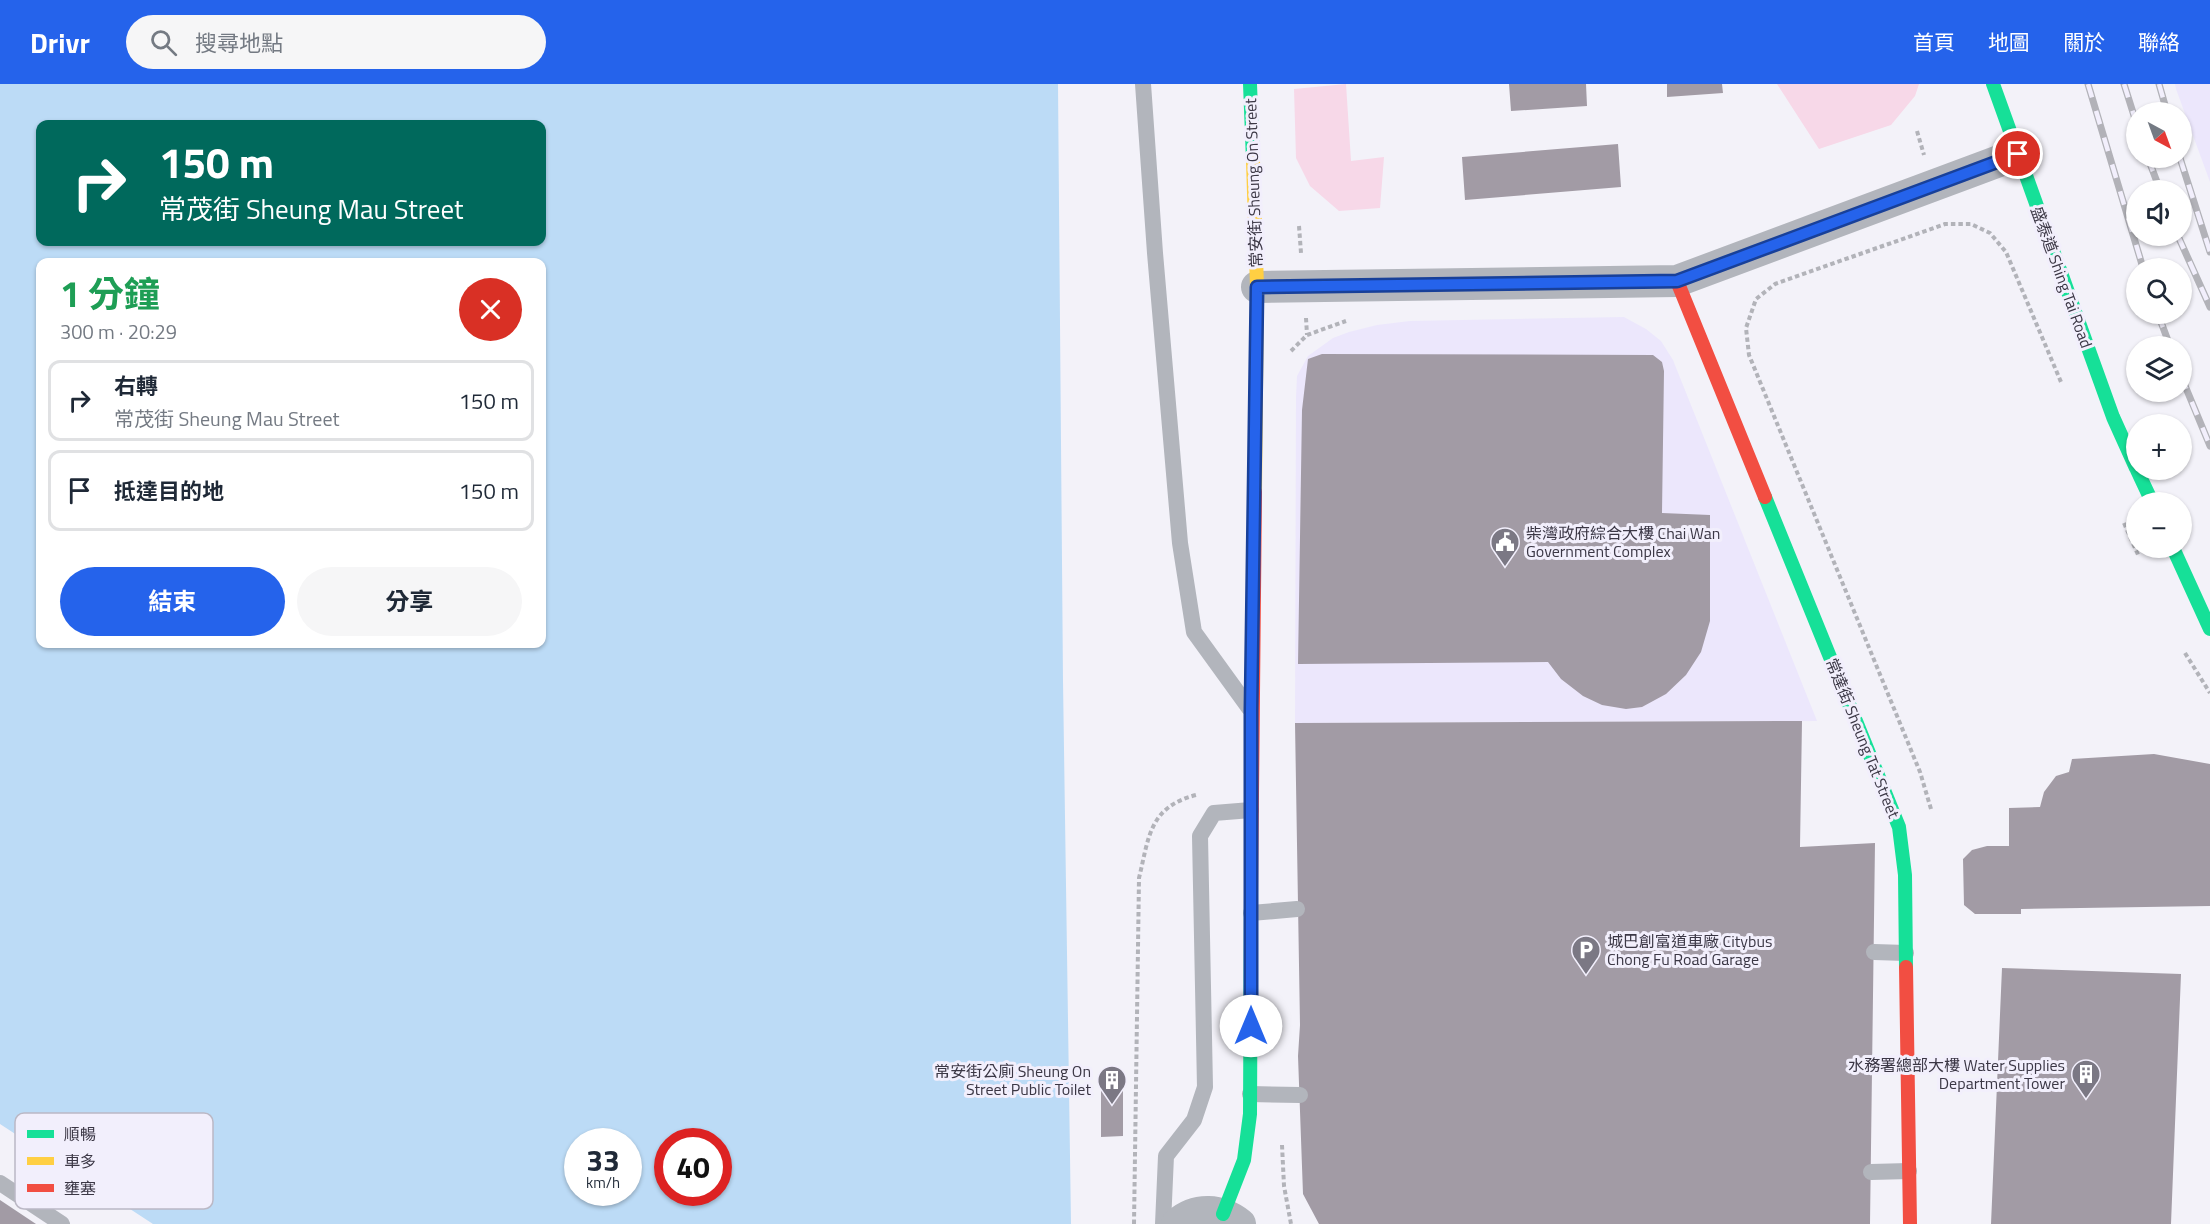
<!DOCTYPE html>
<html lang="zh-TW">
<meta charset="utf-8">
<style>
:root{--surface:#fff;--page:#f6f6f7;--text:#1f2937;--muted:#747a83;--line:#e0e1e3;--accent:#2563eb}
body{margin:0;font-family:"Titillium Web","Noto Sans TC",sans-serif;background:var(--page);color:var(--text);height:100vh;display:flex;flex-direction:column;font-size:22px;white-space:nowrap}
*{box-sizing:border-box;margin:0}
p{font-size:20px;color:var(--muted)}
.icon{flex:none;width:33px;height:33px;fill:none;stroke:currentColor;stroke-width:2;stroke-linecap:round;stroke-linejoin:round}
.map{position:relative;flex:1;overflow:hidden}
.panel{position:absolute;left:36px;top:174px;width:510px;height:390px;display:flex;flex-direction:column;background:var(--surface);border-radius:12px;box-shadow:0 2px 4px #0004}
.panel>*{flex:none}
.top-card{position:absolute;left:36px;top:36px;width:510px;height:126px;border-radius:12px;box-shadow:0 2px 4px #0004;background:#00695c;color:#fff;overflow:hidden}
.needle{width:39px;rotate:139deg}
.controls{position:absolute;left:2126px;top:18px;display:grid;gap:12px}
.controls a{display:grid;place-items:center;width:66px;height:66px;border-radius:50%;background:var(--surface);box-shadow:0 2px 4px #0004;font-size:30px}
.speed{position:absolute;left:564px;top:1044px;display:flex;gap:12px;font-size:30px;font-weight:700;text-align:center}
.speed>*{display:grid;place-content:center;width:78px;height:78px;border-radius:50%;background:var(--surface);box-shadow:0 2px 4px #0004;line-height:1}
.speed small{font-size:15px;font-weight:400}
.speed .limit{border:9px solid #d22;background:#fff;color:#111}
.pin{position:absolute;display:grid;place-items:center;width:51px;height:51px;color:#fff;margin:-26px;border:3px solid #fff;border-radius:50%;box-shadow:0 2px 6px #0007}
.me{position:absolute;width:66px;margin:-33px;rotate:0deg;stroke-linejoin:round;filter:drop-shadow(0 0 4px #0008)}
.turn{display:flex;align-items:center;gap:21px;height:126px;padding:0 24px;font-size:27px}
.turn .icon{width:78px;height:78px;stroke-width:2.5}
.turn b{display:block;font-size:42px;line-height:51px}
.round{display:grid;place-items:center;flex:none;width:63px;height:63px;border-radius:32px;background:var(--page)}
.head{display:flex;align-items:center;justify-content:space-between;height:102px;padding:0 24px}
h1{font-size:36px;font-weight:700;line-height:45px;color:#1e9e55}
.action{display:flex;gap:12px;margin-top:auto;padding:12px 24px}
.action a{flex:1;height:69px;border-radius:36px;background:var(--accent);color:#fff;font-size:24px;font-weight:700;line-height:69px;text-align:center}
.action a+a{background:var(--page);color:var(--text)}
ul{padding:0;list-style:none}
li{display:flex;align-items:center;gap:18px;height:81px;margin:0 12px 9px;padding:0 12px;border:3px solid var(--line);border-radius:12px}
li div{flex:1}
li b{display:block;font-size:22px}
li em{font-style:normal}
header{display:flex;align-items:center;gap:36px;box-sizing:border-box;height:84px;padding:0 30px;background:var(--accent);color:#fff}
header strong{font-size:28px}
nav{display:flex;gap:33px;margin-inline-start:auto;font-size:21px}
.search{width:420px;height:54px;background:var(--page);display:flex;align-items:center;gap:15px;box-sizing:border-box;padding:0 21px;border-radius:33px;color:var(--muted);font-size:22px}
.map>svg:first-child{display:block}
</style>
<header>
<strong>Drivr</strong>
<div class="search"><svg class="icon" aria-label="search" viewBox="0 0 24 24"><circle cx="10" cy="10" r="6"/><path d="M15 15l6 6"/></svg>搜尋地點</div>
<nav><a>首頁</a><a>地圖</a><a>關於</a><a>聯絡</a></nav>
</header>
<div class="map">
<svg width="2210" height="1140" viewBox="0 0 2210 1140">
<rect width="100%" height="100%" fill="#f3f2f9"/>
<!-- built -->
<path fill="#ece7fc" d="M2175,0H2210V98L2176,5Z
M1624,233L1646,245L1661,257L1673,276L1817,637L1295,639L1296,313L1297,292L1308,272L1333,254L1349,248L1377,241L1410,237Z"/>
<!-- green -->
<path fill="#f7d8e8" d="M1346,0L1351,77L1384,73L1380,124L1339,127L1310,102L1296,74L1294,5Z
M1777,0H1919L1915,12L1891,41L1819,65Z"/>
<!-- water -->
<path fill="#bcdbf6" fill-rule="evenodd" d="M0,0H1058L1063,597L1071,1140H153L0,1040ZM40,40H542V158H40ZM542,178V560H40V178ZM578,1058H628V1108H578ZM668,1058H718V1108H668Z"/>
<!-- building -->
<path fill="#a29ba5" d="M1509,0H1586L1587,22L1511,27Z
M1667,0H1722L1723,9L1667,13Z
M1618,60L1621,103L1465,116L1462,73Z
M1322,270L1653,271L1662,278L1664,287L1662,429L1710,431V537L1701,568L1686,591L1666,610L1642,623L1626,625L1602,621L1583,612L1561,595L1548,578L1298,580L1302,326L1308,275Z
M1802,637L1800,763L1875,759L1870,1140H1319L1303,1110L1298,972L1300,941L1295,639Z
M2154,670L2210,680V822L2021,825V830H1975L1964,821L1963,775L1972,766L1987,762H2009V724L2040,723L2044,708L2056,692L2069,688L2072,675Z
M2002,884L2181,890L2171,1140H1991Z
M1101,992H1123V1052L1101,1053Z
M0,1116L36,1140H0Z"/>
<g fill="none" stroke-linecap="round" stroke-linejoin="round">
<!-- path -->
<path stroke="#b2b3b9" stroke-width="4" stroke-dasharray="4.5 3" stroke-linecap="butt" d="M1917,47L1924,71
M1299,142L1301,169
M1306,234L1307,251
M1291,267L1307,251L1346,237
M2124,439L2139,473
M2185,569L2210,609
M1931,725L1920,688L1749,271L1746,244L1756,215L1775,200L1945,140H1971L1990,149L2006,168L2061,298
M1282,1061L1284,1102L1291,1140
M1134,1140L1139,794C1149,753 1149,723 1196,711"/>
<!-- lane -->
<path stroke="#b2b5bc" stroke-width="16" d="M1143,0L1155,169L1180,459L1194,548L1249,624
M1251,829L1297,825
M1874,868L1906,869
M1250,1010L1300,1011
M1871,1088L1909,1087
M0,1099L62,1140
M1163,1140L1166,1072L1194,1036L1205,1003L1200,752L1214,729L1251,726"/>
<!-- street -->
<path stroke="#b2b5bc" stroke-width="32" d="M1257,203L1677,197L2018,70
M1177,1140C1196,1123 1221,1125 1240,1140"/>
<!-- fast -->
<path stroke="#16e098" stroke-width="14" d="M1250,0L1253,77
M1993,0L2113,333L2136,384
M2137,386L2152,418
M1765,413L1899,743L1905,791L1906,883
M2173,464L2210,545
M1223,1130L1244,1076L1250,1030L1251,810"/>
<!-- slow -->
<path stroke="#ffcf43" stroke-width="14" d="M1253,77L1257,203L1255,408"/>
<!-- jam -->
<path stroke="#f24e42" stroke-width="14" d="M1677,197L1765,413
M1251,810L1255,408
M1906,883L1910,1140"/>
<!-- rail casing -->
<g stroke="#b2b2b8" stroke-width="7">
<path id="rail" d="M2088,0L2143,184
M2124,0L2136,38
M2159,0L2167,28
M2148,74L2160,106
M2180,74L2210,168
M2178,152L2210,223
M2158,230L2170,262
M2181,292L2210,362"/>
</g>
<!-- rail -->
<use href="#rail" stroke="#f2effc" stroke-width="4.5" stroke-dasharray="14" stroke-linecap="butt"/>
</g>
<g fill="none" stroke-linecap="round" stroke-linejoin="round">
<!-- route casing -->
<g stroke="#184099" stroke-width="15">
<path id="route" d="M1251,942V627L1257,203L1677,197L2018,70"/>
</g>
<!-- route -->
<use href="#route" stroke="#2563eb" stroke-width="10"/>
</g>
<!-- icons -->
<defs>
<g id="civic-pin" transform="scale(1.5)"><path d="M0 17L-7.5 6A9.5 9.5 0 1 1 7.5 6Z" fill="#7b7884" stroke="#f2effc"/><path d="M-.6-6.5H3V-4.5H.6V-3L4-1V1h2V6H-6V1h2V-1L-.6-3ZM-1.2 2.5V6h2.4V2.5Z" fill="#fff"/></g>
<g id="parking-pin" transform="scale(1.5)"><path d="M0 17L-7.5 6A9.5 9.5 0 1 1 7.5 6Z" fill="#7b7884" stroke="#f2effc"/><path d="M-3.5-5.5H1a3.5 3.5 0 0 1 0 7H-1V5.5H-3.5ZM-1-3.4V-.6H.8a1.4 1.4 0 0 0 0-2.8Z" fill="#fff"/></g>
<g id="building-pin" transform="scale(1.5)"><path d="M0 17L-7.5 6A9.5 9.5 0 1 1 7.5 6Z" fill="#7b7884" stroke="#f2effc"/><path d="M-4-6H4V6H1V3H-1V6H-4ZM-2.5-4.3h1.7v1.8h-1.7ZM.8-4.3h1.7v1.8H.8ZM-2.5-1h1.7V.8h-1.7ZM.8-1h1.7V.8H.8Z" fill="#fff"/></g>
</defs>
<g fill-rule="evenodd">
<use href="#civic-pin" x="1505" y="458"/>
<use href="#parking-pin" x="1586" y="866"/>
<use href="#building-pin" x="2086" y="990"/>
<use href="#building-pin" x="1112" y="996"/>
</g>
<g text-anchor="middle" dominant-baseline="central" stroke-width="6" stroke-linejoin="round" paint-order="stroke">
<!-- street labels -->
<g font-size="16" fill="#3b3745" stroke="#f2effc">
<text transform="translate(1253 99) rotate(-92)">常安街 Sheung On Street</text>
<text transform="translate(2062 193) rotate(70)">盛泰道 Shing Tai Road</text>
<text transform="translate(1863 654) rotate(68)">常達街 Sheung Tat Street</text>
</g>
<!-- poi labels -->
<g font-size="16" fill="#3b3745" stroke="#f2effc" text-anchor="start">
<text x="1526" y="449">柴灣政府綜合大樓 Chai Wan<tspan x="1526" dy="18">Government Complex</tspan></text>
<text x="1607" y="857">城巴創富道車廠 Citybus<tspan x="1607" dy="18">Chong Fu Road Garage</tspan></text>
<text x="2065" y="981" text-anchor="end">水務署總部大樓 Water Supplies<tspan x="2065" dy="18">Department Tower</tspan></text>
<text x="1091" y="987" text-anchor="end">常安街公廁 Sheung On<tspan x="1091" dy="18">Street Public Toilet</tspan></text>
</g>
</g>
<!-- legend -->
<rect x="15" y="1029" width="198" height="96" rx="9" fill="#f2effc" stroke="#bbb8c5" stroke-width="1.5"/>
<rect x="27" y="1046" width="27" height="8" fill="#16e098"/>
<rect x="27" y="1073" width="27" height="8" fill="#ffcf43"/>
<rect x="27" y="1100" width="27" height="8" fill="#f24e42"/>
<g font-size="16" fill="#3b3745">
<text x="64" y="1056">順暢</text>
<text x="64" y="1083">車多</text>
<text x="64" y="1110">壅塞</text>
</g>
</svg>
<div class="controls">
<a><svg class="needle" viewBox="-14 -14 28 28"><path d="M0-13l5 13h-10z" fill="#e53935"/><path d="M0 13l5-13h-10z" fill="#747a83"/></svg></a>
<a><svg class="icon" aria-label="sound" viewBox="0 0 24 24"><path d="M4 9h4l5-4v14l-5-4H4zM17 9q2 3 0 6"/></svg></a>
<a><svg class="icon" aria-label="search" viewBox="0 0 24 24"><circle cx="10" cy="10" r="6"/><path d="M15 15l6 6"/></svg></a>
<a><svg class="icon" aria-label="layers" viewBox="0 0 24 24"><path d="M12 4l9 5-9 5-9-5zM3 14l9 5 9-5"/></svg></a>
<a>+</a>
<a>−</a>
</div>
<div class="speed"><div>33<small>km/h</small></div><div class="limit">40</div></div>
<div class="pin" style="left:2018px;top:70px;background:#d93025"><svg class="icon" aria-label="arrive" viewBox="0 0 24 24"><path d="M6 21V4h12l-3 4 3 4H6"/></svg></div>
<svg class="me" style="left:1251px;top:942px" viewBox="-20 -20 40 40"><circle r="19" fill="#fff"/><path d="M0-13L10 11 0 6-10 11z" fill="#2563eb"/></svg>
<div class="top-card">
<div class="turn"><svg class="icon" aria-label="right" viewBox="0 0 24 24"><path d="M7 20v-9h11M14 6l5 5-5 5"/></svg><div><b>150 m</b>常茂街 Sheung Mau Street</div></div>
</div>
<section class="panel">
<div class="head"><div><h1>1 分鐘</h1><p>300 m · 20:29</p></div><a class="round" style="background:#d93025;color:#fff"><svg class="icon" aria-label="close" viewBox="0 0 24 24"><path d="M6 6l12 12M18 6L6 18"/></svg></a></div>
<ul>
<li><svg class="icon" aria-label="right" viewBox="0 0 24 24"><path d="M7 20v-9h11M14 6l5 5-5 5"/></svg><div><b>右轉</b><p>常茂街 Sheung Mau Street</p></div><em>150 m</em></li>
<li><svg class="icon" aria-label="arrive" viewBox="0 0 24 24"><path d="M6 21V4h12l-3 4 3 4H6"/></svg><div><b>抵達目的地</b></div><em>150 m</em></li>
</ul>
<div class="action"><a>結束</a><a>分享</a></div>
</section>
</div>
